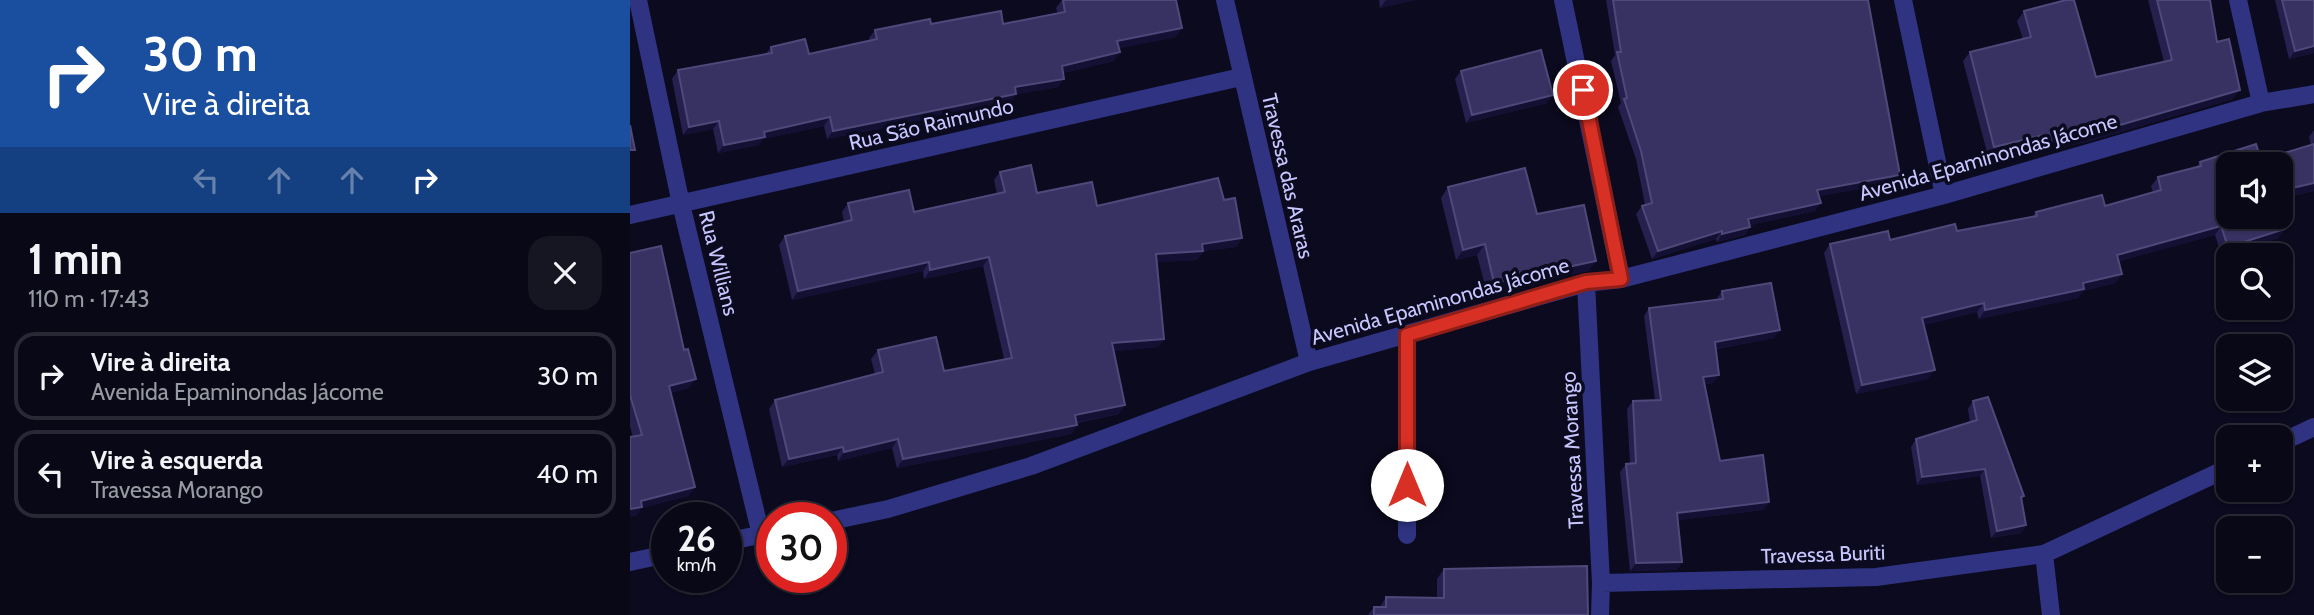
<!DOCTYPE html>
<html lang="pt">
<meta charset="utf-8">
<style>
:root{--surface:#080816;--page:#161623;--text:#f1f3f6;--muted:#989aa1;--line:#292935}
body{margin:0;font-family:Cabin,sans-serif;background:var(--page);color:var(--text);height:100vh;display:flex;flex-direction:column;font-size:26px;white-space:nowrap}
*{box-sizing:border-box;margin:0}
p{font-size:23px;color:var(--muted)}
.icon{flex:none;width:38px;height:38px;fill:none;stroke:currentColor;stroke-width:2;stroke-linecap:round;stroke-linejoin:round}
.map{position:relative;flex:1;overflow:hidden}
.sheet{display:flex;flex-direction:column;background:var(--surface);width:630px}
.sheet>*{flex:none}
.top-card{background:#1a4fa0;color:#fff;overflow:hidden}
.fabs{position:absolute;left:1586px;top:152px;display:grid;gap:14px}
.fabs a{display:grid;place-items:center;width:77px;height:77px;border-radius:14px;background:var(--surface);box-shadow:0 2px 5px #0004,0 0 0 2px var(--line);font-size:35px}
.speed{position:absolute;left:21px;top:502px;display:flex;gap:14px;font-size:35px;font-weight:700;text-align:center}
.speed>*{display:grid;place-content:center;width:91px;height:91px;border-radius:50%;background:var(--surface);box-shadow:0 2px 5px #0004,0 0 0 2px var(--line);line-height:1}
.speed small{font-size:18px;font-weight:400}
.speed .limit{border:10px solid #d22;background:#fff;color:#111}
.pin{position:absolute;display:grid;place-items:center;width:60px;height:60px;color:#fff;margin:-30px;border:4px solid #fff;border-radius:50%;box-shadow:0 2px 7px #0007}
.me{position:absolute;width:77px;margin:-38px;rotate:0deg;stroke-linejoin:round;filter:drop-shadow(0 0 5px #0008)}
.turn{display:flex;align-items:center;gap:24px;height:147px;padding:0 28px;font-size:32px}
.turn .icon{width:91px;height:91px;stroke-width:2.5}
.turn b{display:block;font-size:49px;line-height:60px}
.lanes{display:flex;align-items:center;height:66px;padding:0 28px;background:#0003;justify-content:center;gap:35px;direction:ltr}
.lanes .off{opacity:.35}
.round{display:grid;place-items:center;flex:none;width:74px;height:74px;border-radius:21px;background:var(--page)}
.headline{display:flex;align-items:center;justify-content:space-between;height:119px;padding:0 28px}
h1{font-size:42px;font-weight:800;line-height:52px}
ul{padding:0;list-style:none}
li{display:flex;align-items:center;gap:21px;height:88px;margin:0 14px 10px;padding:0 14px;border:4px solid var(--line);border-radius:21px}
li div{flex:1}
li b{display:block;font-size:26px}
li em{font-style:normal}
main{display:flex;flex:1;min-height:0}
.map>svg:first-child{display:block}
</style>
<main>
<section class="sheet">
<div class="top-card">
<div class="turn"><svg class="icon" aria-label="right" viewBox="0 0 24 24"><path d="M7 20v-9h11M14 6l5 5-5 5"/></svg><div><b>30 m</b>Vire à direita</div></div>
<div class="lanes"><svg class="icon off" aria-label="left" viewBox="0 0 24 24"><path d="M17 20v-9H6M10 6l-5 5 5 5"/></svg><svg class="icon off" aria-label="ahead" viewBox="0 0 24 24"><path d="M12 20V5M6 11l6-6 6 6"/></svg><svg class="icon off" aria-label="ahead" viewBox="0 0 24 24"><path d="M12 20V5M6 11l6-6 6 6"/></svg><svg class="icon" aria-label="right" viewBox="0 0 24 24"><path d="M7 20v-9h11M14 6l5 5-5 5"/></svg></div>
</div>
<div class="headline"><div><h1>1 min</h1><p>110 m · 17:43</p></div><a class="round"><svg class="icon" aria-label="close" viewBox="0 0 24 24"><path d="M6 6l12 12M18 6L6 18"/></svg></a></div>
<ul>
<li><svg class="icon" aria-label="right" viewBox="0 0 24 24"><path d="M7 20v-9h11M14 6l5 5-5 5"/></svg><div><b>Vire à direita</b><p>Avenida Epaminondas Jácome</p></div><em>30 m</em></li>
<li><svg class="icon" aria-label="left" viewBox="0 0 24 24"><path d="M17 20v-9H6M10 6l-5 5 5 5"/></svg><div><b>Vire à esquerda</b><p>Travessa Morango</p></div><em>40 m</em></li>
</ul>
</section>
<div class="map">
<svg width="1684" height="615" viewBox="0 0 1684 615">
<rect width="100%" height="100%" fill="#0b0a1e"/>
<g fill="none" stroke-linecap="round" stroke-linejoin="round">
<!-- minor -->
<path stroke="#2f3382" stroke-width="18" d="M8,0L51,204L131,535
M595,0L679,362
M933,0L991,279
M1273,0L1314,195
M1608,0L1631,103
M0,215L611,77
M956,283L971,583L970,615
M777,335V535
M1650,443L1684,427
M201,521L258,509L401,466L679,362L956,283L991,279L1314,195L1631,103L1684,94
M96,542L142,532
M1414,554L1421,615
M0,562L37,554
M971,583L1246,577L1414,554L1598,468"/>
</g>
<!-- wall -->
<path fill="#25204e" d="M432,0H546V37L489,48L484,61L433,73L428,87L386,94L380,103L197,139L194,126L133,139L129,145L88,153L83,129L53,135L42,79L48,70L136,54L141,47L179,54L240,40L239,38L245,30L301,24H373L428,14L426,8Z
M749,0H785L750,8Z
M976,0H1238L1264,183L1189,196L1185,211L1120,225L1115,235L1087,242L1086,239L1022,259L1006,214L1012,206L1015,205L1006,159L988,107L991,103L981,61L985,55Z
M1518,0H1580L1587,42L1603,99L1460,141L1409,152L1407,144L1358,156L1333,61L1340,52L1393,39L1387,21L1394,11L1466,77L1534,62Z
M1645,0H1684V53L1659,59Z
M831,71L917,103L836,123L825,79Z
M1684,130V191L1650,199L1598,164L1655,229L1648,238L1592,256L1585,235L1489,261L1492,274L1485,283L1453,291L1448,298L1349,319L1347,312L1294,325L1298,379L1226,394L1194,253L1200,244L1260,240L1327,231L1402,217L1406,212L1475,206L1523,192L1521,186L1528,177L1567,167L1570,162L1631,160L1681,145L1679,137Z
M370,172L407,193L467,206L594,200L612,238L606,247L573,251L567,260L527,262L534,339L528,347L484,351L489,414L447,423V425L441,434L267,468L262,448L208,461L207,455L152,467L139,409L145,400L245,374L241,359L248,350L314,371L374,359L353,266L294,279L293,271L162,300L149,245L155,236L214,222L212,212L218,203L284,212L367,194L364,180Z
M818,187L907,214L966,261L958,271L857,293L847,255L826,260L811,198Z
M0,253L59,388L40,393L65,487L58,496L11,508L6,516L3,437L0,426Z
M1092,291L1144,338L1086,349L1083,383L1074,384L1090,461L1139,502L1133,510L1048,520L1052,562L1047,570L1000,571L990,472L996,464L1000,463L997,409L1003,401L1025,400L1014,316L1019,308L1086,300Z
M1343,401L1394,496L1392,499L1396,525L1391,533L1361,538L1350,476L1287,485L1281,447L1286,439L1340,422L1338,409Z
M814,569L958,615H738L744,607H750L756,597L807,598V579Z"/>
<!-- shaded-wall -->
<path fill="#131033" d="M756,0H785L750,8Z
M552,28L546,37L482,50L487,41Z
M1684,46V53L1659,59L1665,51Z
M490,52L484,61L426,75L432,66Z
M434,79L428,87L386,94L380,103L197,139L203,131L385,87Z
M1610,90L1603,99L1460,141L1409,152L1416,143Z
M923,95L917,103L836,123L842,115Z
M200,117L194,126L133,139L129,145L88,153L94,145L134,132Z
M89,121L83,129L53,135L59,127Z
M1414,135L1407,144L1358,156L1364,147Z
M1270,175L1264,183L1181,198L1187,190Z
M1684,183V191L1650,199V191Z
M1191,203L1185,211L1113,227L1118,219Z
M1591,226L1585,235L1481,264L1487,255Z
M1120,227L1115,235L1087,242L1092,234Z
M1655,229L1648,238L1592,256L1598,247Z
M1092,231L1086,239L1022,259L1028,251Z
M612,238L606,247L573,251L567,260L519,263L526,254L572,244Z
M855,244L847,255L826,260L833,250Z
M359,257L353,266L294,279L300,270Z
M966,261L958,271L857,293L864,283Z
M299,262L293,271L162,300L168,291Z
M1492,274L1485,283L1453,291L1448,298L1349,319L1355,310L1453,283Z
M1354,303L1347,312L1286,327L1292,318Z
M1150,330L1144,338L1079,350L1085,342Z
M534,339L528,347L476,352L482,343Z
M1305,370L1298,379L1226,394L1232,385Z
M1089,375L1083,383L1067,385L1073,377Z
M66,379L59,388L32,395L39,386Z
M495,405L489,414L439,424L445,415Z
M447,425L441,434L267,468L273,459Z
M268,439L262,448L208,461L214,452Z
M213,447L207,455L152,467L159,459Z
M1355,469L1350,476L1287,485L1292,477Z
M65,487L58,496L11,508L6,516L0,517V509L11,501Z
M1139,502L1133,510L1042,521L1047,513Z
M1396,525L1391,533L1361,538L1367,531Z
M1052,562L1047,570L1000,571L1006,563Z"/>
<!-- building -->
<path fill="#373261" stroke="#4e497a" stroke-width="2" d="M433,0H546L552,28L487,41L490,52L432,66L434,79L385,87L386,94L203,131L200,117L134,132L135,137L94,145L89,121L59,127L48,70L142,53L141,47L175,39L179,54L247,39L245,30L300,19L301,24L371,11L373,24L435,12Z
M983,0H1238L1270,175L1187,190L1191,203L1118,219L1120,227L1092,234V231L1028,251L1012,206L1022,203L1011,151L994,99L997,98L987,52H991Z
M1436,0H1444L1466,77L1542,60L1527,0H1580L1587,42L1599,39L1610,90L1466,132L1416,143L1414,135L1364,147L1340,52L1401,37L1394,11Z
M1652,0H1684V46L1665,51Z
M911,50L923,95L842,115L831,71Z
M0,125L5,150H0Z
M1626,144L1631,160L1684,144V183L1650,191V164H1598V217H1650L1655,229L1598,247L1591,226L1487,255L1492,274L1453,283L1454,289L1355,310L1354,303L1292,318L1305,370L1232,385L1200,244L1258,231L1260,240L1325,224L1327,231L1407,216L1406,212L1472,195L1475,206L1531,190L1528,177L1571,166L1570,162Z
M401,165L407,193L462,182L467,206L588,178L594,200L605,198L612,238L572,244L573,251L526,254L534,339L482,343L495,405L445,415L447,425L273,459L268,439L214,452L213,447L159,459L145,400L253,372L248,350L306,337L314,371L382,358L359,257L300,270L299,262L168,291L155,236L222,220L218,203L279,190L284,212L375,192L370,172Z
M895,168L907,214L954,205L966,261L864,283L855,244L833,250L818,187Z
M31,246L54,350L58,349L66,379L39,386L65,487L11,501L12,507L0,509V437L12,435L0,395V253Z
M1141,283L1150,330L1085,342L1089,375L1073,377L1090,461L1133,455L1139,502L1047,513L1052,562L1006,563L996,464L1006,463L1003,401L1031,400L1019,308L1093,299L1092,291Z
M1358,397L1394,496L1391,497L1396,525L1367,531L1355,469L1292,477L1286,439L1347,420L1343,401Z
M957,566L958,615H744V607H756V597L814,598V569Z"/>
<g fill="none" stroke-linecap="round" stroke-linejoin="round">
<!-- route casing -->
<g stroke="#8d1f18" stroke-width="18">
<path id="route" d="M777,485V335L956,282L991,279L953,90"/>
</g>
<!-- route -->
<use href="#route" stroke="#d93025" stroke-width="12"/>
</g>
<g text-anchor="middle" dominant-baseline="central" stroke-width="7" stroke-linejoin="round" paint-order="stroke">
<!-- street labels -->
<g font-size="21" fill="#c8c6ff" stroke="#0b0a1e">
<text transform="translate(301 124) rotate(-13)">Rua São Raimundo</text>
<text transform="translate(1358 157) rotate(-16)">Avenida Epaminondas Jácome</text>
<text transform="translate(658 176) rotate(77)">Travessa das Araras</text>
<text transform="translate(89 263) rotate(76)">Rua Willians</text>
<text transform="translate(810 301) rotate(-16)">Avenida Epaminondas Jácome</text>
<text transform="translate(942 450) rotate(-93)">Travessa Morango</text>
<text transform="translate(1193 554) rotate(-2)">Travessa Buriti</text>
</g>
</g>
</svg>
<div class="fabs">
<a><svg class="icon" aria-label="sound" viewBox="0 0 24 24"><path d="M4 9h4l5-4v14l-5-4H4zM17 9q2 3 0 6"/></svg></a>
<a><svg class="icon" aria-label="search" viewBox="0 0 24 24"><circle cx="10" cy="10" r="6"/><path d="M15 15l6 6"/></svg></a>
<a><svg class="icon" aria-label="layers" viewBox="0 0 24 24"><path d="M12 4l9 5-9 5-9-5zM3 14l9 5 9-5"/></svg></a>
<a>+</a>
<a>−</a>
</div>
<div class="speed"><div>26<small>km/h</small></div><div class="limit">30</div></div>
<div class="pin" style="left:953px;top:90px;background:#d93025"><svg class="icon" aria-label="arrive" viewBox="0 0 24 24"><path d="M6 21V4h12l-3 4 3 4H6"/></svg></div>
<svg class="me" style="left:777px;top:485px" viewBox="-20 -20 40 40"><circle r="19" fill="#fff"/><path d="M0-13L10 11 0 6-10 11z" fill="#d93025"/></svg>
</div>
</main>
